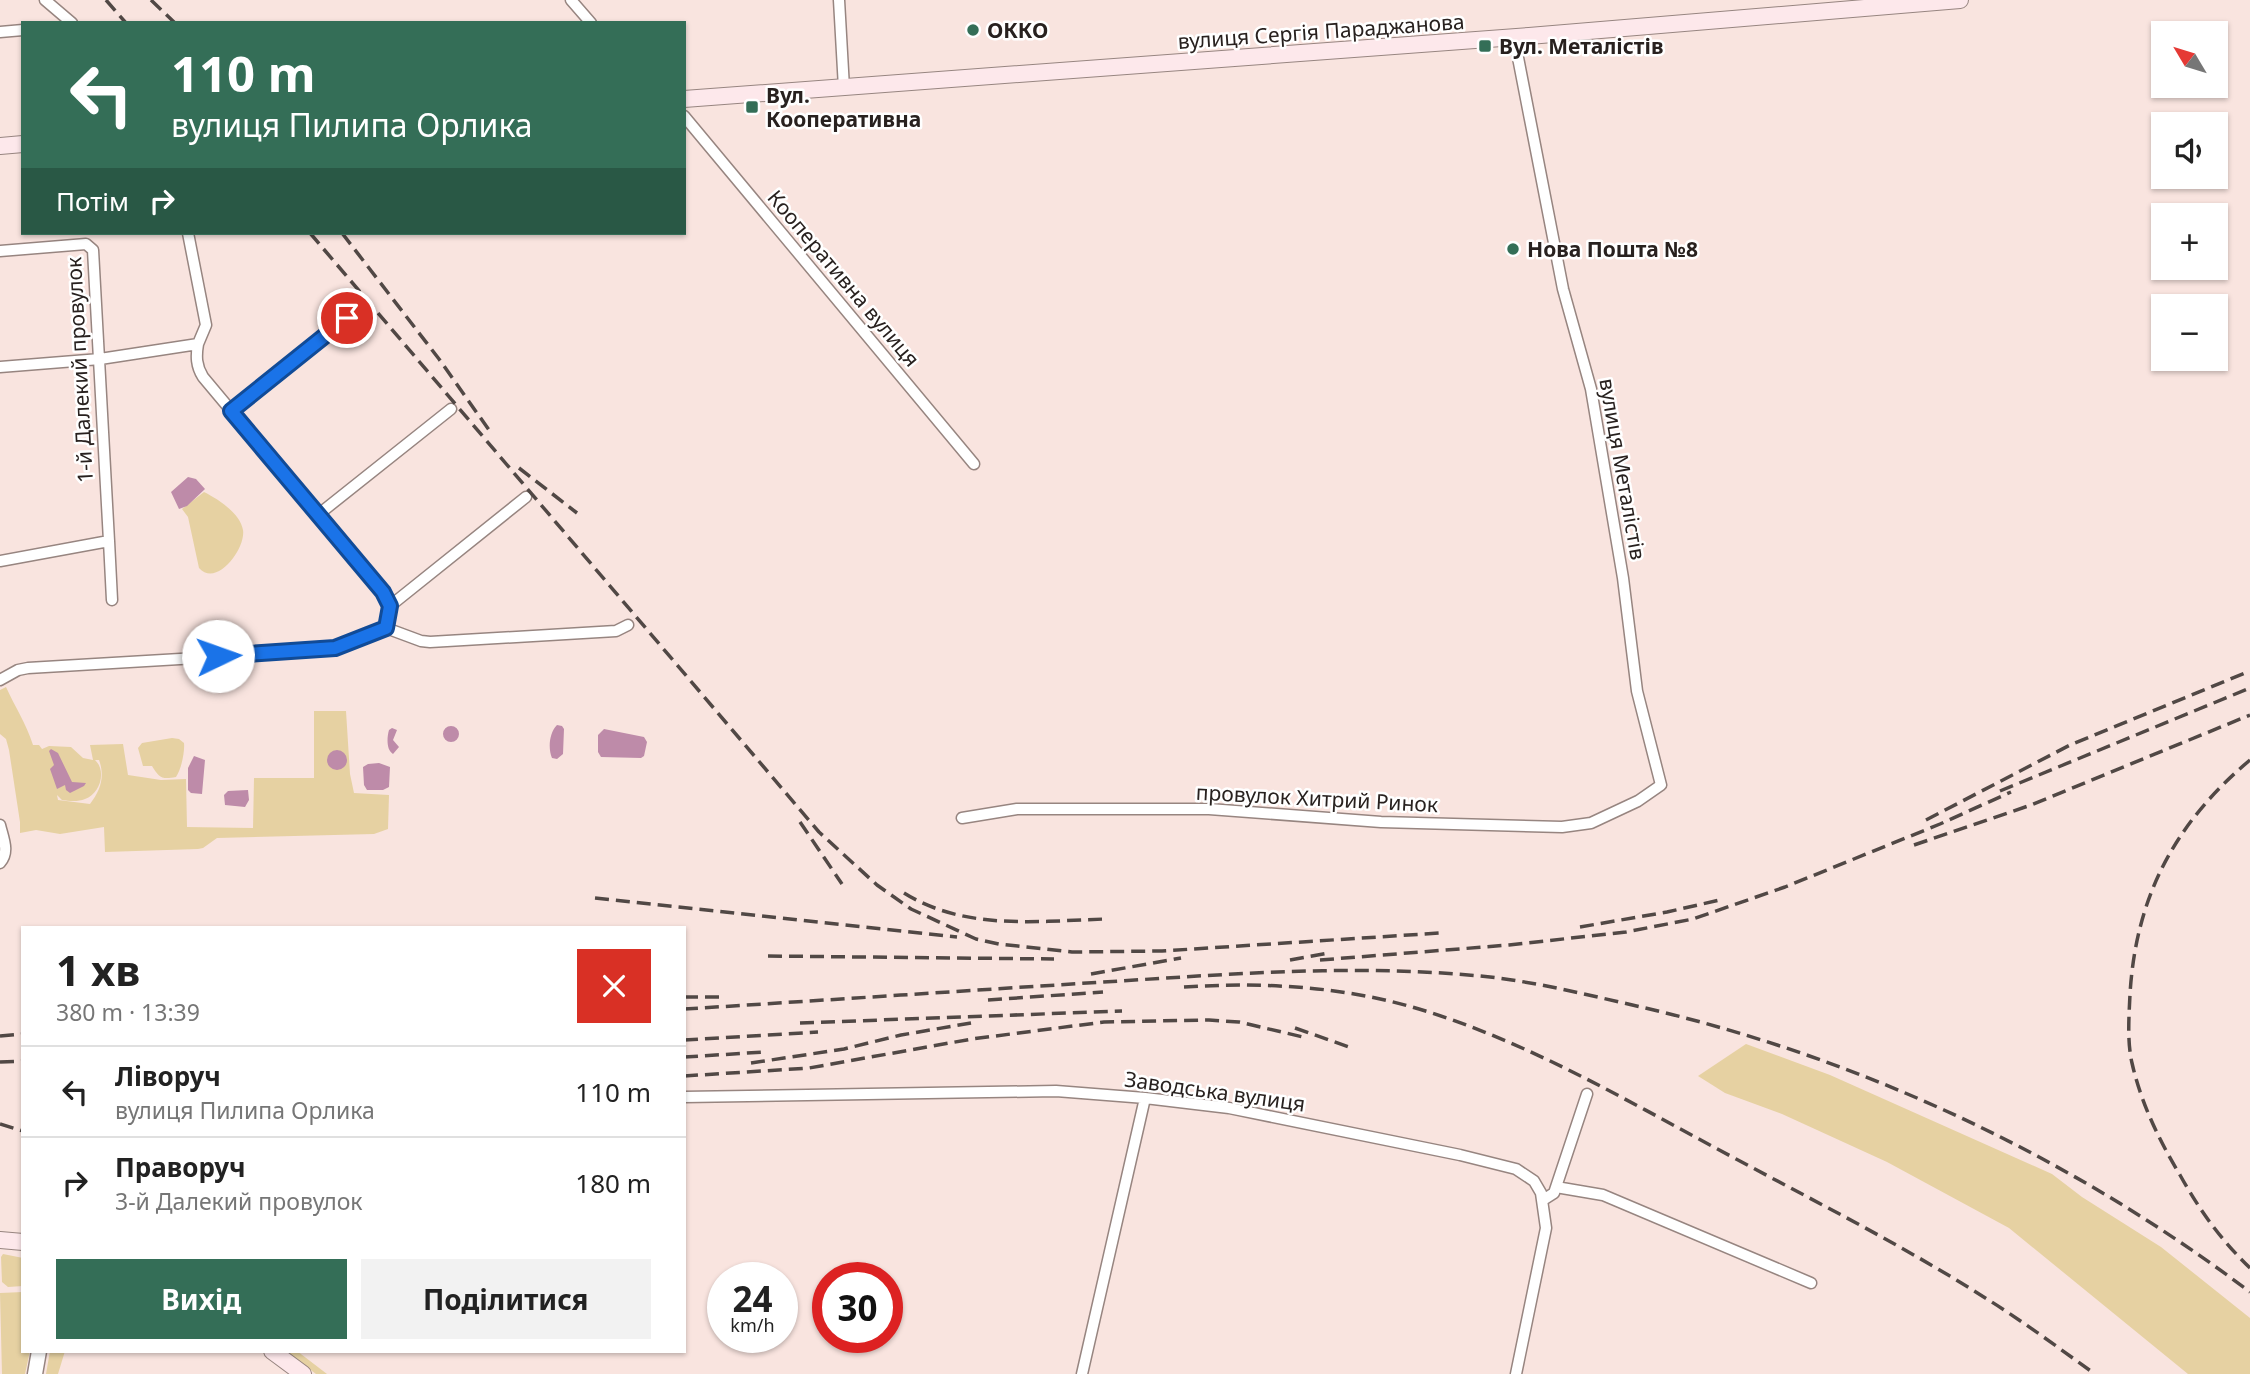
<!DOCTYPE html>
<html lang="uk">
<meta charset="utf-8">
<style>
:root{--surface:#fff;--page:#f2f2f2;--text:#222;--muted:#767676;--line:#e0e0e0;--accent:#346e57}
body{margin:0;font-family:"Noto Sans",sans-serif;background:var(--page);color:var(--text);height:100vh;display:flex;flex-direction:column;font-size:26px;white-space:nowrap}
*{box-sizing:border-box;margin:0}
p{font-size:23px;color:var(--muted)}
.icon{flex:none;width:38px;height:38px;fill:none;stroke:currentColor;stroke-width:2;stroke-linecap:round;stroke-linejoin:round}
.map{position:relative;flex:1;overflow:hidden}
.panel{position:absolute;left:21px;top:926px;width:665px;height:427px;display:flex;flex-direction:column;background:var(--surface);border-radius:0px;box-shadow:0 2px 5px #0004}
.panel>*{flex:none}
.banner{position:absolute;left:21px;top:21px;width:665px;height:214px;border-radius:0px;box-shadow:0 2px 5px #0004;background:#346e57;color:#fff;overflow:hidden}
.needle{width:46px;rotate:308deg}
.tools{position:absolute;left:2151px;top:21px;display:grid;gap:14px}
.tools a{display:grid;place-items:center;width:77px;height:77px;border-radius:0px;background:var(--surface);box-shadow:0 2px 5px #0004;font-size:35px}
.speed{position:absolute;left:707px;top:1262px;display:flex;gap:14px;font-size:35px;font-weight:700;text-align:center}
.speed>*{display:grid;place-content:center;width:91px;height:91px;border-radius:50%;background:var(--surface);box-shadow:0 2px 5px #0004;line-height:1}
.speed small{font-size:18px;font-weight:400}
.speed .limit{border:10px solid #d22;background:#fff;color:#111}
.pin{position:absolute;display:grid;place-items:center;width:60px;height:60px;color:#fff;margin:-30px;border:4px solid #fff;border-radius:50%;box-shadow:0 2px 7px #0007}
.me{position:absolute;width:77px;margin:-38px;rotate:87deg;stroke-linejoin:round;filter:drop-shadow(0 0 5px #0008)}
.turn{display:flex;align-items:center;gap:24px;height:147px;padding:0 35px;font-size:32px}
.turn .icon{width:91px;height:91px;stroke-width:2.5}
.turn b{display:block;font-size:49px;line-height:60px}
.then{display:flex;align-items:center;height:66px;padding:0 35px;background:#0003;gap:14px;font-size:26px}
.round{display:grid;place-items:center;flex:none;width:74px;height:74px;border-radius:0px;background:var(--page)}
.summary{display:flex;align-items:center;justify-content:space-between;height:119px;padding:0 35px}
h1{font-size:42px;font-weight:700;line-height:52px}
.action{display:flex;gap:14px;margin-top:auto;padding:14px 35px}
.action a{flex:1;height:80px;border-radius:0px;background:var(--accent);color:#fff;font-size:28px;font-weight:700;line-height:80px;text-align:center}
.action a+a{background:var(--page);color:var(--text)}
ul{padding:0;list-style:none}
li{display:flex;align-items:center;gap:21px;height:91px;padding:0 35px;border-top:2px solid var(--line)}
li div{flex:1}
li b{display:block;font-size:26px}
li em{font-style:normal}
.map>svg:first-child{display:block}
</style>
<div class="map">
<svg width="2250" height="1374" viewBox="0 0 2250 1374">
<rect width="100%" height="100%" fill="#f9e4df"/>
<!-- green -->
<path fill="#e6d1a2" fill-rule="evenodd" d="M204,492C218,499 240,513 243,530C246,548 217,588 199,568L188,517L182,509Z
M6,687C15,707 26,723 33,745H39L42,749L49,746L71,747L83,758L93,760L90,745L123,744L128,775L161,780L186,779L187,827L253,828L254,778H314V711H346L350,774L354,793L389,795L388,829L374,834L217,838L203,848L198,849L105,852L104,827L60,834L36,830L20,833V822L9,750L6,739L0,734V690ZM95,760H99C105,776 101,790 90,804L58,800L57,795L62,800C69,801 78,802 85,799C100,794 107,771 95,760Z
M172,738L179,739L184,743C185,752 181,770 176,777C161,780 159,777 152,766H143L138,748L142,743Z
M1746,1044L1830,1075L2052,1174L2082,1197L2161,1247L2250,1318V1374H2188L2009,1228L1887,1162L1782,1114L1725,1093L1698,1076Z
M3,1254L23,1258V1286L8,1287L2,1282L1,1257Z
M23,1292V1351H30L25,1374H2L0,1293Z
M50,1351H65L58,1374H46Z
M286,1351H297L327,1374H316Z"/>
<!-- water -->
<path fill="#be8ba9" d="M188,477L196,479L205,489L187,506L179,509L171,492Z
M557,725L562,726L564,729L563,754L557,759L552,758C548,749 549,733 557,725Z
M443 734a8 8 0 1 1 16 0a8 8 0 1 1-16 0Z
M392,728L397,730L393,740L399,747L393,754C386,750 387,737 389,730Z
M604,729L644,737L647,742L644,756L641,758L601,757L598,752V735Z
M51,749L58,753L72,782L86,783L84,786L70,793L66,790L65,785L57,789L50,769L54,765L49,751Z
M327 760a10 10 0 1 1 20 0a10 10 0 1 1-20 0Z
M194,756L205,760L202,794L191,793L188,790V768Z
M379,763L390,767L389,787L383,790H367L364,785L363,767L368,764Z
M248,790L249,800L245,807L225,805L224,795L228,791Z"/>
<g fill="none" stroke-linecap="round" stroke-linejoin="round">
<!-- minor casing -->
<g stroke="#978580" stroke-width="13">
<path id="minor" d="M45,0L72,23
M571,0L591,23
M839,0L844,88
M0,32L23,30
M684,116L974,464
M188,233L206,325L198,344
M0,251L86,244L93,250L109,541L0,561
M0,367L100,359L198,344C196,356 196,366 203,377L383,592L390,606L386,628
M231,411L347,319L356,311L359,300
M319,514L451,409
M109,541L112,600
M390,606L526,497
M0,680L18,670L28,668L317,651L350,644L386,628L421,641L430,642L616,631L628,625
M962,818L1017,809H1209L1381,822L1562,827L1591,823L1638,801L1661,785L1637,691L1623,578L1591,389L1563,289L1514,37
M0,825C3,838 10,852 0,863
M684,1097L1056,1091L1145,1098L1229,1108L1460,1155L1516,1169L1534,1181L1541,1193L1546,1228L1516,1374
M1556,1187L1603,1195L1811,1283
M1543,1200L1554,1193L1587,1094
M1082,1374L1145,1098"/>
</g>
<!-- tertiary casing -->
<g stroke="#978580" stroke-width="17">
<path id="tertiary" d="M35,1374L39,1351"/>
</g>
<!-- secondary casing -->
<g stroke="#978580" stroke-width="18">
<path id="secondary" d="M684,99L1529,36L1960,0
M0,146L23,144
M0,1240L23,1242
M272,1351L303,1374"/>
</g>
<!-- minor -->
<use href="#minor" stroke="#fff" stroke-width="10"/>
<!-- tertiary -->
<use href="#tertiary" stroke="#fff" stroke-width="14"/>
<!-- secondary -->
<use href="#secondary" stroke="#fde8eb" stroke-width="16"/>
<!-- rail -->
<path stroke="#514845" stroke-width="3.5" stroke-dasharray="14 7" stroke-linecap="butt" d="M106,0L126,23
M151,0L175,23
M310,233L819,832L877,885L911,909L976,939L999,944L1072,952L1162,951L1440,933
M342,233L439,359L489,430
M519,468L577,513
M2250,760C2175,823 2136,896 2130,994C2129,1017 2127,1041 2132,1063C2141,1103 2159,1140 2180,1175C2200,1211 2221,1240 2250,1268
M2000,791L2250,688
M1926,820L2070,745L2250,671
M800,822L842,884
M1914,845L2031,805L2250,715
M904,893C965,931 1038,921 1106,919
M595,898L957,937
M1580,927L1667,912L1724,899
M768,956L1054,959
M1290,960L1329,953
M1320,960L1509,945L1626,932L1693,919L1785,887L1940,824L2011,792
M1091,974L1181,958
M1184,987C1262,982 1343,986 1419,1009C1532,1043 1634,1105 1738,1160C1822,1205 1907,1248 1987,1299C2024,1322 2060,1349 2095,1374
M684,997H726
M988,1000L1103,992
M684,1009C829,1000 975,990 1120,981C1244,973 1366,964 1490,977C1533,982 1576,992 1619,1002C1848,1052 2063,1151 2250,1292
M800,1023L1122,1011
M1295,1028L1349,1047
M0,1036L23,1034
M684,1040L818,1032
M684,1057L765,1052
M0,1062L23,1061
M751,1063L844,1049L901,1035L971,1023
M684,1076L809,1068L972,1039L1104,1022L1209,1020L1239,1022L1303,1037
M0,1124L23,1131"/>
</g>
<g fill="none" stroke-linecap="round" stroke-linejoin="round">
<!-- route casing -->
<g stroke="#114b97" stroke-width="18">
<path id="route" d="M218,656L335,648L386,628L390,606L383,592L231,411L347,318"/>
</g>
<!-- route -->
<use href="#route" stroke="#1a73e8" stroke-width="12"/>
</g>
<!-- markers -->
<g fill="#346e57" stroke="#fff" stroke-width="2.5">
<circle cx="973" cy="30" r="7"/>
<rect x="1478" y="39" width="14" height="14" rx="3.5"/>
<rect x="745" y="100" width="14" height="14" rx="3.5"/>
<circle cx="1513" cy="249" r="7"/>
</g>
<g text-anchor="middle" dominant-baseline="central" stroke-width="5" stroke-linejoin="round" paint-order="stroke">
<!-- poi labels -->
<g font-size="21" font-weight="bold" fill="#28211f" stroke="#fff" text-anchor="start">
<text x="987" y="30">ОККО</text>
<text x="1499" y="46">Вул. Металістів</text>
<text x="766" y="95">Вул.<tspan x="766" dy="24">Кооперативна</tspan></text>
<text x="1527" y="249">Нова Пошта №8</text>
</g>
<!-- street labels -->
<g font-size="21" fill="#28211f" stroke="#fff">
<text transform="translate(1321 31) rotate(-4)">вулиця Сергія Параджанова</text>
<text transform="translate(844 278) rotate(50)">Кооперативна вулиця</text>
<text transform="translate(79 370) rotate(-93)">1-й Далекий провулок</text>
<text transform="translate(1623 469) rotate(80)">вулиця Металістів</text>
<text transform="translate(1317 798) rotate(3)">провулок Хитрий Ринок</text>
<text transform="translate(1215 1091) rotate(8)">Заводська вулиця</text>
</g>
</g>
</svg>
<div class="tools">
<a><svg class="needle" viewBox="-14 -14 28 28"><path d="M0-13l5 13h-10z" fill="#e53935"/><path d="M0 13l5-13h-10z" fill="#767676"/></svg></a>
<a><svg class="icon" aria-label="sound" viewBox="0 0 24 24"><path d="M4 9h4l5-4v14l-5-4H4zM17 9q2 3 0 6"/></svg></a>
<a>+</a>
<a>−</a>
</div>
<div class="speed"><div>24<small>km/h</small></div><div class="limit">30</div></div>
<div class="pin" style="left:347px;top:318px;background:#d93025"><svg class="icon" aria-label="arrive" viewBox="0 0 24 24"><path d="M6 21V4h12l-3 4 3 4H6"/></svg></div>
<svg class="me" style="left:218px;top:656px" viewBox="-20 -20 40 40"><circle r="19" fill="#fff"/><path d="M0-13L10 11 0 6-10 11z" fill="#1a73e8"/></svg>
<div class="banner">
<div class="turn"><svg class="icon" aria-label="left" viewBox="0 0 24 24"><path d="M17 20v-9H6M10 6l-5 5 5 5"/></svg><div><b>110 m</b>вулиця Пилипа Орлика</div></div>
<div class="then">Потім<svg class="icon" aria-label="right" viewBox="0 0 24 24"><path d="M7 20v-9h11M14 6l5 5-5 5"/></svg></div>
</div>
<section class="panel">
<div class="summary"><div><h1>1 хв</h1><p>380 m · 13:39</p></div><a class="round" style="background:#d93025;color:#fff"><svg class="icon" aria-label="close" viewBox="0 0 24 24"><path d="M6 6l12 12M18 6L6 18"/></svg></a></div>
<ul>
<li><svg class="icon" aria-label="left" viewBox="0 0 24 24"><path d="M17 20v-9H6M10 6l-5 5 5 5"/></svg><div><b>Ліворуч</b><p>вулиця Пилипа Орлика</p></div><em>110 m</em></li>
<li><svg class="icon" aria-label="right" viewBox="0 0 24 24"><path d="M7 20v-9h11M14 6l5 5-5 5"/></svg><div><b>Праворуч</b><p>3-й Далекий провулок</p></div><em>180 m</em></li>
</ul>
<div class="action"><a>Вихід</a><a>Поділитися</a></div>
</section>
</div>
